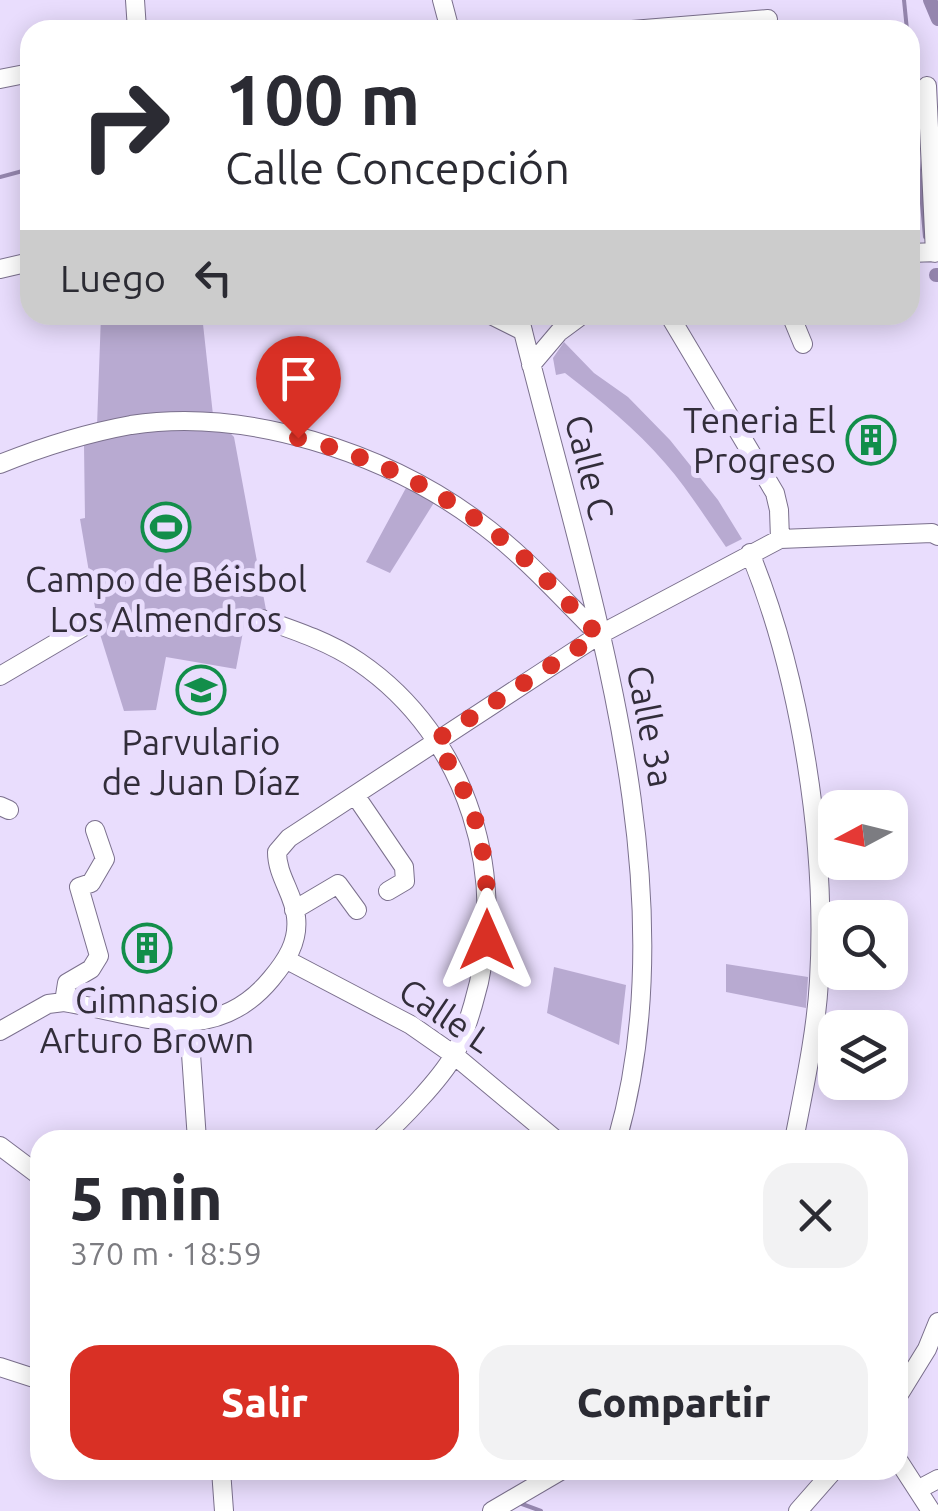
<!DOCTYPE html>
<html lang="es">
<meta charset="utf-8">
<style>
:root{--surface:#fff;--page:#f2f2f3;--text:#2b2b33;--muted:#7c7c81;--accent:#d93025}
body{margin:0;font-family:Ubuntu,sans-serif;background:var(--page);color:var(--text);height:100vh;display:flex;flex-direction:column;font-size:38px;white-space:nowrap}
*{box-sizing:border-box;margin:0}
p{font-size:32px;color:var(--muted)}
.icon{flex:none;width:55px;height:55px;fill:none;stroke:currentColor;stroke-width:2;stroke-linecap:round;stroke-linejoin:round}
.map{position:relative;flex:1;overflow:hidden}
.panel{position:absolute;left:30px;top:1130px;width:878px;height:350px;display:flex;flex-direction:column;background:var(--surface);border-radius:30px;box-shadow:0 5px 25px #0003}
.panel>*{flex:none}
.banner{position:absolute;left:20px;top:20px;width:900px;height:305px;border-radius:30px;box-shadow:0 5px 25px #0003;background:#fff;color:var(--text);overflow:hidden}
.needle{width:65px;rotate:263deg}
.tools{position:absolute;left:818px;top:790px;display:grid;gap:20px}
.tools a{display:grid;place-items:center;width:90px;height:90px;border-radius:20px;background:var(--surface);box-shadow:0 5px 25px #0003;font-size:50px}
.pin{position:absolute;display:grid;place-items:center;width:85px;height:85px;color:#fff;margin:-102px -42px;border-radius:50% 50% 50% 0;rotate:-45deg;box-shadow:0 0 10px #0007}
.pin .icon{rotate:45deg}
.me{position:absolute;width:110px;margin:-55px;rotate:0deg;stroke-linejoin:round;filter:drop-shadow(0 0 8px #0008)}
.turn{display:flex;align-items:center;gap:35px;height:210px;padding:0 40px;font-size:45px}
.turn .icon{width:130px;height:130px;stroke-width:2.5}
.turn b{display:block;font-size:70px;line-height:85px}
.then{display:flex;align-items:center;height:95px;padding:0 40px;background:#0003;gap:20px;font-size:38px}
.round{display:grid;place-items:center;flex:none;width:105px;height:105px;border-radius:30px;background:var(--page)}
.head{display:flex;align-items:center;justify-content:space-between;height:170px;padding:0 40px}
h1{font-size:60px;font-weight:800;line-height:75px}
.button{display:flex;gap:20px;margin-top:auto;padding:20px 40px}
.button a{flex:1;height:115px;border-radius:30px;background:var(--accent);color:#fff;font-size:40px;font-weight:800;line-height:115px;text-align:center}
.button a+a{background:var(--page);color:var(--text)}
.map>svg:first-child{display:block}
</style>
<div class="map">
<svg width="938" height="1511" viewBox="0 0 938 1511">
<rect width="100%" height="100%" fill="#e9ddfd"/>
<!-- green -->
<path fill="#b8aad1" d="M101,315H202L213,415L234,437L266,610L246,616L236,669L166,657L156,710L124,711L99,631L80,519L85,518L84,446L97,426Z
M564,342L594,373L628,397L670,440L718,500L742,539L726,547C706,519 688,489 665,463C636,429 601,401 565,373L556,375L553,358Z
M407,486L435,501L390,573L366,562Z
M726,964L808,977L806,1008L726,992Z
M554,967L626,985L619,1045L547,1013Z"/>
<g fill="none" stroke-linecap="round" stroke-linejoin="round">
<!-- stream -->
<path stroke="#9586ae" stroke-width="4" d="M904,0L907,30
M910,69L925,237
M0,177L30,169
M522,1504L541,1511"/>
<!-- canal -->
<path stroke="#9586ae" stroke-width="14" d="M930,0L938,19
M936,275H938"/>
<!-- minor casing -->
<g stroke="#7b708d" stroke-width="20">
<path id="minor" d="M135,0L137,30
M442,0L450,30
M632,30L768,19
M0,79L30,73
M927,86L935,253
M910,253L938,252
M0,269L30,262
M491,315L523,331
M519,315C581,571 693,878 617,1140
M669,315L775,493L779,510L780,539
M791,315L803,344
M531,365L559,332L582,315
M0,464C42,447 87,433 131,425C246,407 385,453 476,520C522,553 559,595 598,634
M750,553C801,678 827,846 819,981C816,1034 804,1088 794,1140
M262,619C294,630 330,642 359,662C469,737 511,880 473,1005C468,1021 463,1040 454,1055C440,1080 401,1120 379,1140
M0,676L90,623
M355,795L404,867L405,881L388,891
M0,806L9,810
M294,910L338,884L357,910
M287,960L411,1025L454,1055L556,1140
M64,1002L67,983L91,969L99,956L79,887L91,883L105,859L95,830
M189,1025L197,1140
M0,1031L48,1004L64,1002C140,1014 212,1050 271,979C286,961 299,942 296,917C294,894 277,876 277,852L289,838L599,635L780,539L932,533L938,536
M0,1146L40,1176
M0,1367L40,1380
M898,1396L927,1349L938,1322
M898,1460L931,1511
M221,1470L224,1511
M919,1489L938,1479
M492,1511L562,1470
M798,1511L834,1470"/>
</g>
<!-- minor -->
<use href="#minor" stroke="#fff" stroke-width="18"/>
</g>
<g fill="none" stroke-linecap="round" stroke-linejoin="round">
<!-- route -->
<path stroke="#d93025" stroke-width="18" stroke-dasharray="0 32.4" d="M298,438C378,458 447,493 511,546C542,573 570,606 598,635L436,740C449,765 466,790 474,816C487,856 488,898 487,940"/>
</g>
<!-- icons -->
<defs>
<g id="building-ring" transform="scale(2.5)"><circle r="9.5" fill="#e9ddfd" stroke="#128e4a" stroke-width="1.5"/><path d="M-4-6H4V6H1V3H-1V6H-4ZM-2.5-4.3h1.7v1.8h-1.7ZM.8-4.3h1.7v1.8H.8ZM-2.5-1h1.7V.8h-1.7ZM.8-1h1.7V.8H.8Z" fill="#128e4a"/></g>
<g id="stadium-ring" transform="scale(2.5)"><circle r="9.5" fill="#e9ddfd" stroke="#128e4a" stroke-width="1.5"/><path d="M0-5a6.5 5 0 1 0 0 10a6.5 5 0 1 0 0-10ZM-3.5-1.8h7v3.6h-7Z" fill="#128e4a"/></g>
<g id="school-ring" transform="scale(2.5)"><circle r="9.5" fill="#e9ddfd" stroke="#128e4a" stroke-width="1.5"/><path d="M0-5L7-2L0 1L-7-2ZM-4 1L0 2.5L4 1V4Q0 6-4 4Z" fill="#128e4a"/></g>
</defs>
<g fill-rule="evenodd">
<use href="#building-ring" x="871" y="440"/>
<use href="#stadium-ring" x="166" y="527"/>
<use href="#school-ring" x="201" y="690"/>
<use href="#building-ring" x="147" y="948"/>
</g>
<g text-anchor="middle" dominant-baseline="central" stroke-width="10" stroke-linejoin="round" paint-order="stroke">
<!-- poi labels -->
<g font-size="35" fill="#322d3a" stroke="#e9ddfd">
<text x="836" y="420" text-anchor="end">Teneria El<tspan x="836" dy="40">Progreso</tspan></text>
<text x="166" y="579">Campo de Béisbol<tspan x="166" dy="40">Los Almendros</tspan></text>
<text x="201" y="742">Parvulario<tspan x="201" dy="40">de Juan Díaz</tspan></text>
<text x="147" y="1000">Gimnasio<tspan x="147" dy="40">Arturo Brown</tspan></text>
</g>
<!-- street labels -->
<g font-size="35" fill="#322d3a" stroke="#e9ddfd">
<text transform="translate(590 467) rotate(76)">Calle C</text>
<text transform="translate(651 726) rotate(79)">Calle 3a</text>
<text transform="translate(446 1015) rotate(34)">Calle L</text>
</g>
</g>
</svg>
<div class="tools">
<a><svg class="needle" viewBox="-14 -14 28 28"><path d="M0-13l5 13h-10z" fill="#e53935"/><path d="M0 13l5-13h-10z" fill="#7c7c81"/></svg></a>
<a><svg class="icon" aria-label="search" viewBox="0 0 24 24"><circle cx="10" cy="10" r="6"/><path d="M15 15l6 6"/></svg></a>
<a><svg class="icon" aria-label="layers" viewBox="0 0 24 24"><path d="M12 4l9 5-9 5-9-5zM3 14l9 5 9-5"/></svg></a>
</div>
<div class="pin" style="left:298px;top:438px;background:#d93025"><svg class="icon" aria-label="arrive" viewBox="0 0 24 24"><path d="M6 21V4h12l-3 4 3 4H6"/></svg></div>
<svg class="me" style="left:487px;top:940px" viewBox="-20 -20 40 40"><path d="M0-17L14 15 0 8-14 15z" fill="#d93025" stroke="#fff" stroke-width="4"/></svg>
<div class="banner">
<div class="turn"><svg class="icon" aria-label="right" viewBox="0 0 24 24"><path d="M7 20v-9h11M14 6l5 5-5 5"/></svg><div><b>100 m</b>Calle Concepción</div></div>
<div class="then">Luego<svg class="icon" aria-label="left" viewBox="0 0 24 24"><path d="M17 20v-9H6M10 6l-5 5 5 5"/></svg></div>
</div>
<section class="panel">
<div class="head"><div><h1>5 min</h1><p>370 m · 18:59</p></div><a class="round"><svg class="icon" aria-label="close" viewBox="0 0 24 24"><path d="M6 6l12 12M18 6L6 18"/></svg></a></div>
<div class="button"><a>Salir</a><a>Compartir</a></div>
</section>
</div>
